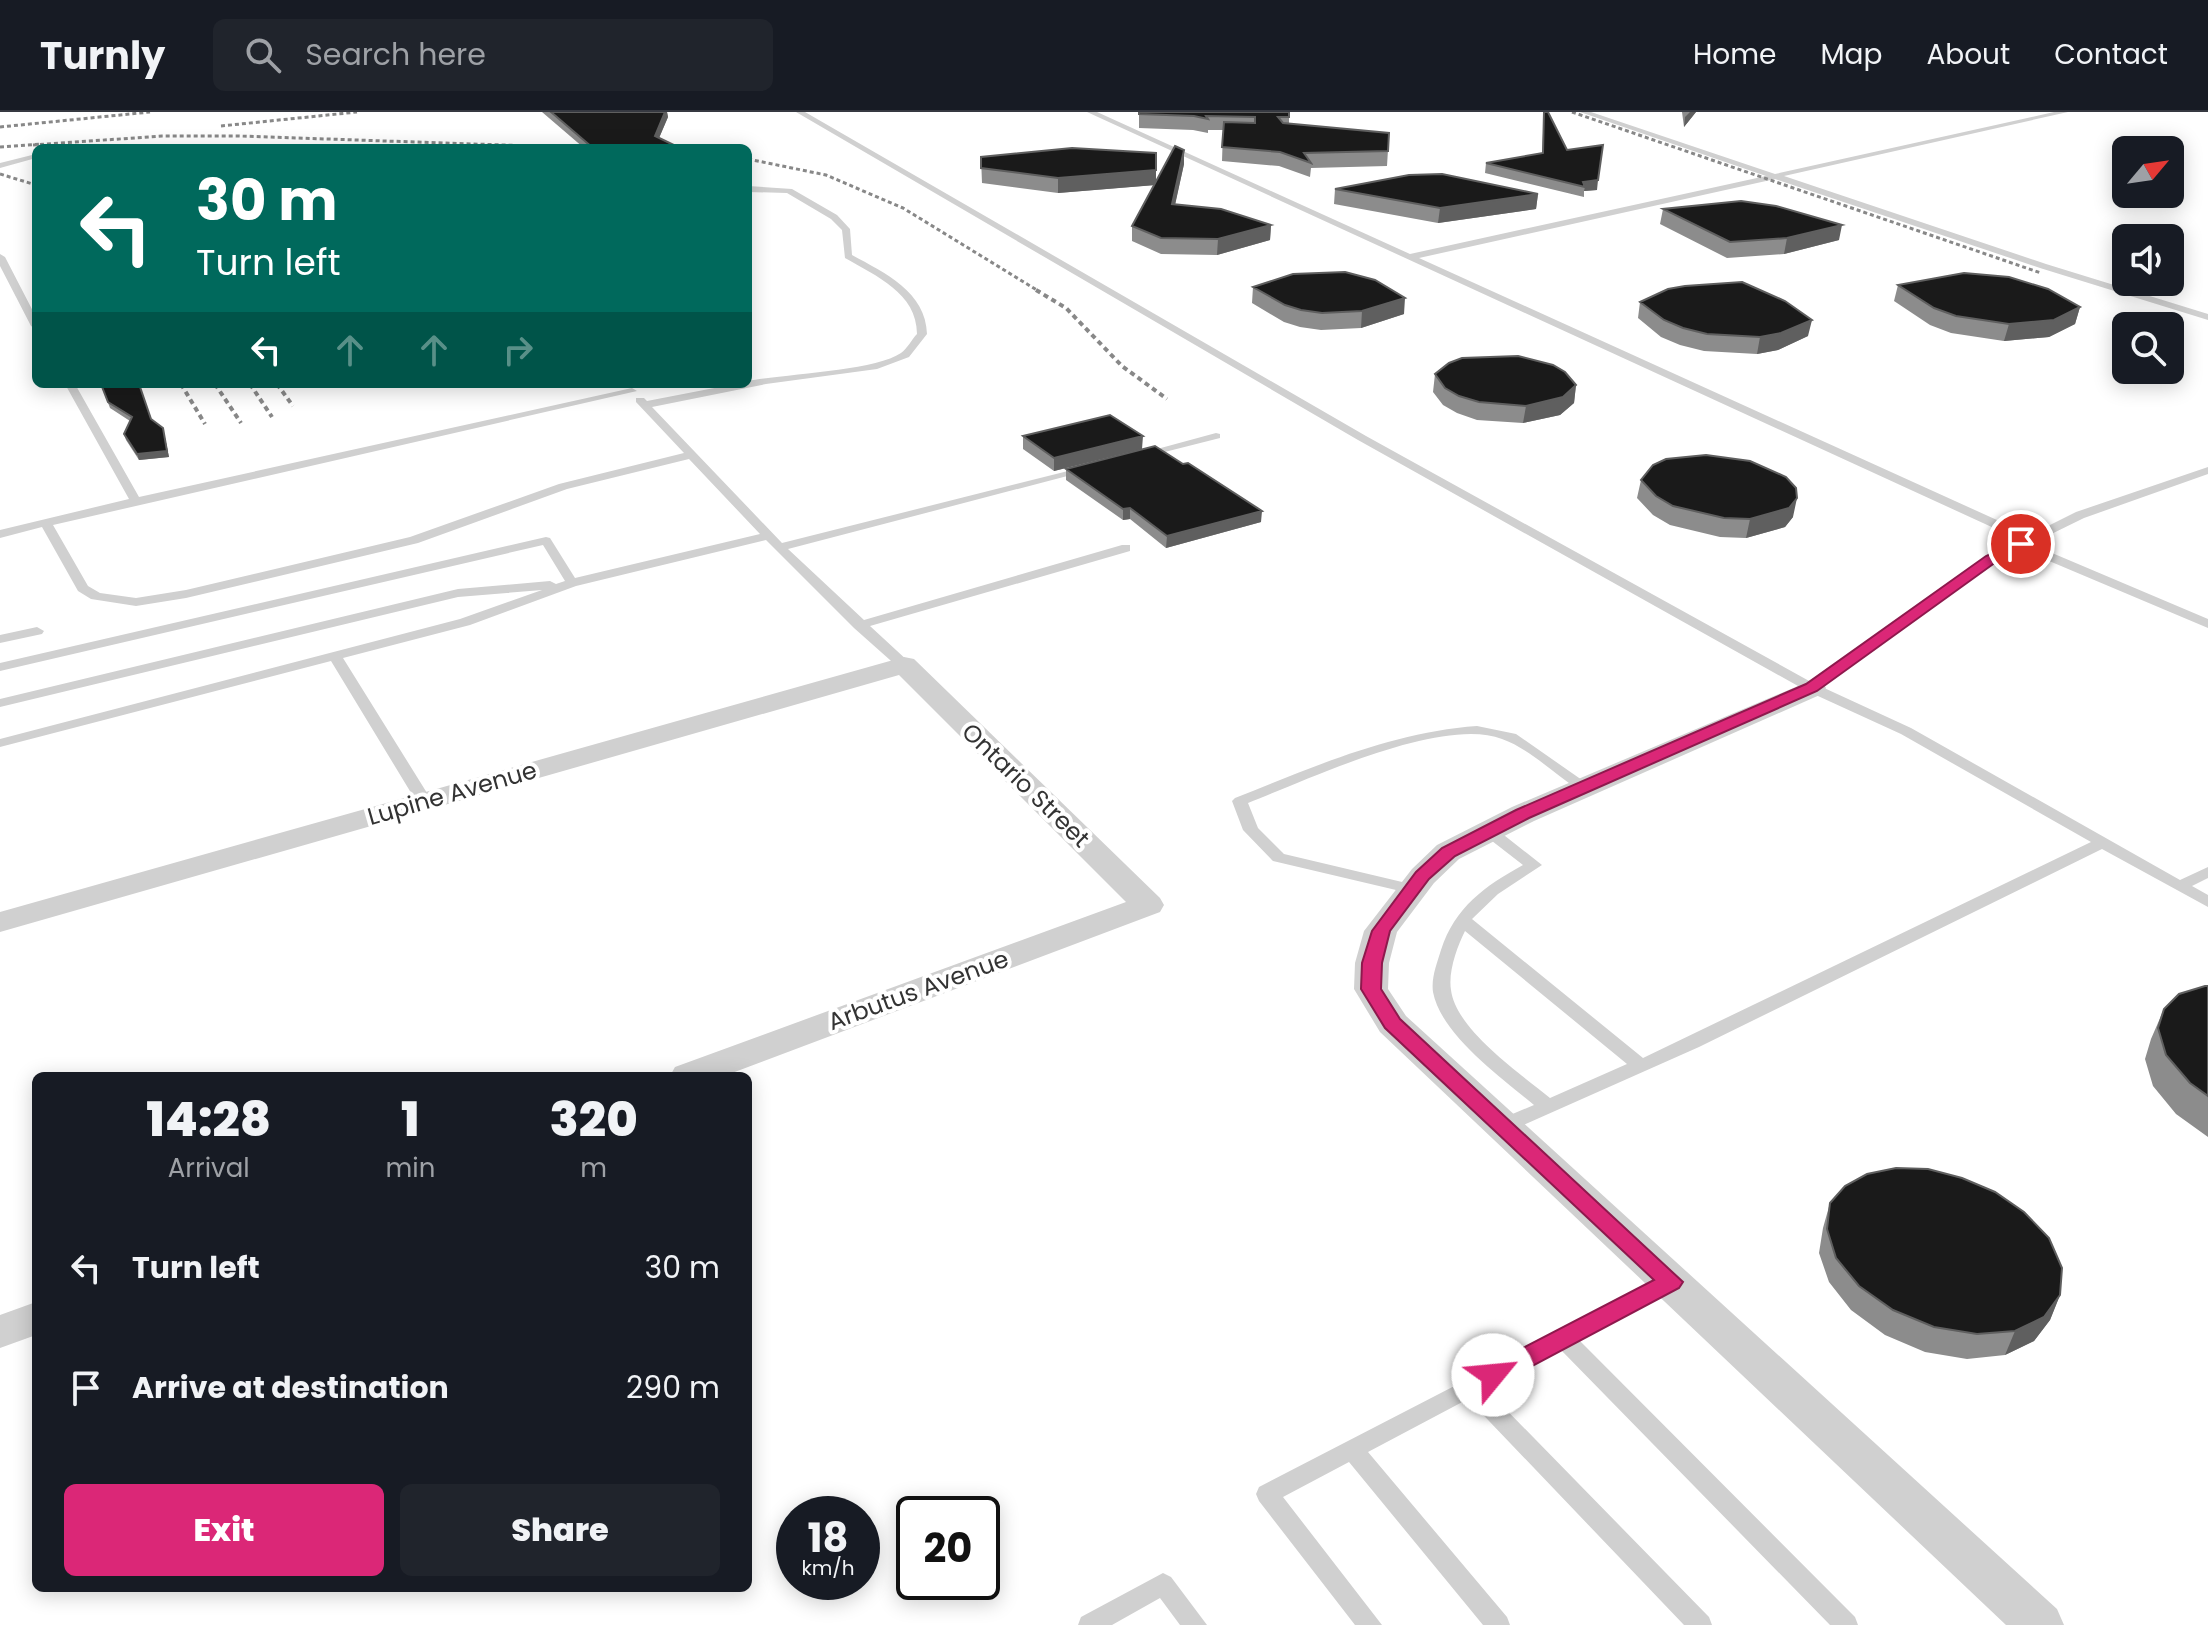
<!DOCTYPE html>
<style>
:root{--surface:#171b24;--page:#20242c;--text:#f1f3f6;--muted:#9ea1a6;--line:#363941;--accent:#db2777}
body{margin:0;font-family:Poppins,sans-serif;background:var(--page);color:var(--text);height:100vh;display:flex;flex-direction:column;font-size:30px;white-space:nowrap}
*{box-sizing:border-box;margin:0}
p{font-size:26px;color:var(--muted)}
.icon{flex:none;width:44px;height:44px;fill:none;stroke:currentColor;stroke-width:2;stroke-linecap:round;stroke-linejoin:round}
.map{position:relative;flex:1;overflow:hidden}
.drawer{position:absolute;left:32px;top:960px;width:720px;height:520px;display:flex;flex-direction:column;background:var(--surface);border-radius:12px;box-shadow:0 4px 20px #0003}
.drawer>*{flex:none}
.top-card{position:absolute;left:32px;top:32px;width:720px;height:244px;border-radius:12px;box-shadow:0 4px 20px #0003;background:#00695c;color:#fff;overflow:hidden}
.needle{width:52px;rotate:61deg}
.controls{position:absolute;left:2112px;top:24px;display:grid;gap:16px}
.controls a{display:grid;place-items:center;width:72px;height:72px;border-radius:12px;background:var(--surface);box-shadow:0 4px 20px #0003;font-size:40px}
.speed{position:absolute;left:776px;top:1384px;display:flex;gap:16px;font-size:40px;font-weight:700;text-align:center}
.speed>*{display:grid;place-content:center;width:104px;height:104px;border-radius:50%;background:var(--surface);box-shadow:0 4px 20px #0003;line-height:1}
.speed small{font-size:20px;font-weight:400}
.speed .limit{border:4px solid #111;border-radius:12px;background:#fff;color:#111}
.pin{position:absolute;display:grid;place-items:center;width:68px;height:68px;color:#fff;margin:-34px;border:4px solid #fff;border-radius:50%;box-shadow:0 2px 8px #0007}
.me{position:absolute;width:88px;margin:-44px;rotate:62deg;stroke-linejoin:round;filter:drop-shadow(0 0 6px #0008)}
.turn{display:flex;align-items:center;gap:28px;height:168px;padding:0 32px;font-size:36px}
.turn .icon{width:104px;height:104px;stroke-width:2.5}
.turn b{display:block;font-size:56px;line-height:68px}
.lanes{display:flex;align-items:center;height:76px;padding:0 32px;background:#0003;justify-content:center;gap:40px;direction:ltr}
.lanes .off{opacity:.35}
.eta{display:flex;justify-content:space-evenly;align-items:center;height:136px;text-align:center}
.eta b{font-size:48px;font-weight:800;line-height:56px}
.cta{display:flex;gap:16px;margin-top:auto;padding:16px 32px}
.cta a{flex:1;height:92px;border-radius:12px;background:var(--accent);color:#fff;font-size:32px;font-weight:800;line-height:92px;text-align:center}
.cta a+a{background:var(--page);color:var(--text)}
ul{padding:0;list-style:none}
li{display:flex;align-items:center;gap:24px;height:120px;padding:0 32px}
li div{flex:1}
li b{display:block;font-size:30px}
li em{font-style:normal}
header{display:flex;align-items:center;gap:48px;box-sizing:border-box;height:112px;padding:0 40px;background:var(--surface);border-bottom:2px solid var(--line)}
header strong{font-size:38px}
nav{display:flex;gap:44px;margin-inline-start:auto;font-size:28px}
.search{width:560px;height:72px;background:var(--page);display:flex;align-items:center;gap:20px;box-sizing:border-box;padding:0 28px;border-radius:12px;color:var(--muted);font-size:30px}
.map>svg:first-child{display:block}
</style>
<header>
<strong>Turnly</strong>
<div class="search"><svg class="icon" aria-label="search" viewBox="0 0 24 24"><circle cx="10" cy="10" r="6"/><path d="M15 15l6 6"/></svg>Search here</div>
<nav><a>Home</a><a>Map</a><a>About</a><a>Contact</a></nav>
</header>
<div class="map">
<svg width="2208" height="1513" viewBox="0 0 2208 1513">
<rect width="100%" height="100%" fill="#fff"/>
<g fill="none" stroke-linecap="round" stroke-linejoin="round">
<!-- lane -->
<path fill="#d0d0d0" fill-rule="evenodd" d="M796,0H805L1366,324L1811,570L1987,444L2020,428L1087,0H1097L1410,142L1766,64L1580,0H1591L1775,62L2054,0H2068L1784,64L2046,152L2208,202V208L2040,156L1775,67L1419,146L2030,423L2076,400L2208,355V362L2084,406L2031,432L2208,507V516L2021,437L1995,450L1822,575L1911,616L2180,768L2208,755V766L2192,774L2208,783V795L2102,737L1699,935L1510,1019H1496L1494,1014L1496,1009L1534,993C1502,966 1441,923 1433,880C1431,866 1437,851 1441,838C1455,795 1485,774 1523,753L1483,722L1481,719L1483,716H1495L1542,753L1498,782L1472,807L1643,946L2091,730L1901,622L1807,579L1358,328ZM1465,819L1627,952L1550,986C1521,962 1456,918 1451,878C1448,860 1457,835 1465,819Z
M36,42V46L0,56V51Z
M748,74L792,77L837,103L850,117L852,143C885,161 926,180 927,222L909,245L877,257L766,272L652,295L782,431L1088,354L1094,357L788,437L864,508L1122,433H1130V439L870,514L909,550L911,553L904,557L899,556L854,516L766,428L576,474L470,513L343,546L432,689L424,694L416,689L331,549L0,635V627L460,507L542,478L458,485L0,595V587L458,477L550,469L556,472L565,469L543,433L0,559V551L546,425L550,426L575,466L760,422L689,347L567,377L418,431L186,486L136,494L91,487L78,479L42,415L0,426V418L129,387L65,272H75L139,385L632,276L637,279L53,413L88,474L100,481L136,486L186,478L410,425L559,372L684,341L636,290V286H644L647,289L735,272H748V269C784,262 875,259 901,241C907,237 912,227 917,222C917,181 876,164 845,146L842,118L831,107L787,81L748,80Z
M0,142L5,145L36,205V217L31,214L0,154Z
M1216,321L1220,322V326L1141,346L1135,343Z
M37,515L44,519L42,522L0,531V523Z
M1477,614L1516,622L1592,675L1589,678H1579C1554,662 1530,637 1502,627C1442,604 1307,668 1248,691L1258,716L1284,742L1419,774L1421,777L1419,780L1413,782L1273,749L1243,718L1232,689L1235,686C1313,655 1392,620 1477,614Z
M1671,1162L1678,1164L1681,1170L1678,1176L1579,1228L1855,1505L1858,1513H1830L1561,1238L1486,1277L1709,1505L1712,1513H1684L1468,1287L1368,1340L1507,1505L1510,1513H1483L1349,1350L1283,1385L1382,1513H1355L1259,1389L1256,1382L1259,1375Z
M1163,1461L1171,1465L1207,1513H1180L1160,1486L1112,1513H1078L1081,1505Z"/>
<!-- street -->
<path fill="#d0d0d0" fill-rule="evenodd" d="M904,545L914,547L1160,786L1164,793L1160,800L724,964H670L675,955L1126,790L899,563L0,820V800Z
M1812,568L1822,570L1826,576L1822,582L1534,709L1459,747L1434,771L1397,820L1389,851L1388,877L1406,904L2057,1497L2064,1513H2006L1380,920L1354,877L1355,851L1364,819L1412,757L1437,733L1512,695Z
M36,1190V1223L0,1236V1203Z"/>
<!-- rail-far1 -->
<path stroke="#888" stroke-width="3" stroke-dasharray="4 3" stroke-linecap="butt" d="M1572,0L2041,161
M221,14L357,0
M0,15L150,0
M33,33L162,24H239L591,36
M0,35L42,32
M748,47L826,63L903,96L1040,180
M0,62L36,73"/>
<!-- rail -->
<path stroke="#888" stroke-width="4" stroke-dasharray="5 4" stroke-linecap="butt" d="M1036,178L1066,196L1122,254L1167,287
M181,272L205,312
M215,272L241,311
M250,272L272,305
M277,272L293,294"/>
</g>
<!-- wall -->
<path fill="#8c8c8c" d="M542,0H667L668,5L659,26L680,36H584Z
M1139,0H1289V12L1389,21L1387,54L1311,56L1310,65L1279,54L1222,49L1223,18H1208V21L1193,18L1139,16Z
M1544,0H1548L1567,38L1597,78L1584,79V85L1485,61L1486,51L1542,42Z
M1682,0H1696L1684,15Z
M1184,38V52L1175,92L1271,113L1270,128L1217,143L1161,142L1132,129V114L1154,73L1058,81L982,71L981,45L1156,69Z
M1335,77L1538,82L1536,97L1438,111L1334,92Z
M1663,97L1839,128L1784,142L1727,146L1660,112Z
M1898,173L2080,195L2075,212L2049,225L2004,229L1951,221L1930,213L1894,189Z
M1253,175L1404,202L1361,216L1321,218L1300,215L1284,210L1252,191Z
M1640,190L1808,224L1778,238L1757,242L1704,239L1680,233L1661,225L1638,206Z
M1435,262L1576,273L1574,291L1560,303L1523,311L1477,308L1457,301L1443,293L1433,280Z
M101,272L163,316L169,345L139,348L126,328L124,322L130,309L110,296Z
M1023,324L1142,337L1054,359L1023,337Z
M1066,357L1261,410L1166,436L1130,407L1123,408L1066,368Z
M1641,368L1793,405L1785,415L1746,426L1720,425L1670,413L1653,403L1637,386Z
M2208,874V1025L2176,1002L2153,974L2145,947L2151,927L2164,897Z
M1830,1091L2060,1183L2050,1208L2034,1229L2005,1243L1967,1247L1925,1240L1885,1223L1851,1198L1829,1170L1819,1141L1823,1116Z"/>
<!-- shaded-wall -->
<path fill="#5f5f5f" d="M665,0H667L668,5L656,33L655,24Z
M1690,0H1696L1684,15L1685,5Z
M1184,38V52L1172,107V92Z
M1156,58V73L1058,81V66Z
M1598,68L1597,78L1584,79L1585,75L1583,70Z
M1538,82L1536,97L1438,111L1440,96Z
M1271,113L1270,128L1217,143L1218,127Z
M1842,113L1839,128L1784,142L1787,126Z
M1405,186L1404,202L1361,216L1362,199Z
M2080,195L2075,212L2049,225L2004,229L2009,212Z
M1812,208L1808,224L1778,238L1757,242L1760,225Z
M1576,273L1574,291L1560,303L1523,311L1526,294Z
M163,316L169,345L139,348L137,342Z
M1143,324L1142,337L1054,359V346Z
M1797,386L1793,405L1785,415L1746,426L1750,407Z
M1130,396V407L1123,408V397Z
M1262,399L1261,410L1166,436L1167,424Z
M2060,1183L2050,1208L2034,1229L2005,1243L2015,1219Z"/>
<!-- building -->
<path fill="#1a1a1a" stroke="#5f5f5f" stroke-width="2" d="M551,0H665L655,24L680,36H593Z
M1139,0H1289V5H1278L1283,11L1389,21L1388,39L1304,41L1311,51L1280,40L1222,35L1224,10L1255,11V5L1206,4L1208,7L1194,4L1139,2Z
M1544,0H1548L1567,38L1603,33L1598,68L1583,70L1585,75L1486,51L1543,41Z
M1175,34L1184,38L1172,92L1221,97L1271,113L1218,127L1161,126L1132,114Z
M1072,36L1156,41V58L1058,66L981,56V45Z
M1442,62L1538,82L1440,96L1335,77L1409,63Z
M1741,89L1776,94L1842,113L1787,126L1730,130L1663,97Z
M1345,160L1375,168L1405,186L1362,199L1322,201L1301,198L1285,193L1253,175L1293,162Z
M1964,161L2009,165L2048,177L2080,195L2054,208L2009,212L1956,204L1934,196L1898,173Z
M1742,170L1785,189L1812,208L1781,221L1760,225L1707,222L1683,216L1664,208L1640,190L1668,177L1685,174Z
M1518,244L1553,253L1565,260L1576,273L1563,285L1526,294L1479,290L1459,284L1445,276L1435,262L1449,251L1462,246Z
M101,272H139L151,307L163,316L167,339L137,342L124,322L132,305L108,290Z
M1110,303L1143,324L1054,346L1023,324Z
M1155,334L1183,352L1188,351L1262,399L1167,424L1130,396L1123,397L1066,357Z
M1706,343L1750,349L1786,365L1796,376L1797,386L1789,396L1750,407L1724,406L1673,394L1656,384L1641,368L1653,353L1666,347Z
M2205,874H2208V984L2190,971L2166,943L2158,916L2164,897L2179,882Z
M1896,1056L1928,1057L1962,1066L1995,1080L2024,1100L2049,1126L2062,1156L2060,1183L2044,1205L2015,1219L1977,1222L1934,1215L1893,1198L1859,1174L1836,1146L1827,1117L1830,1091L1845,1074L1867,1062Z"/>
<!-- route -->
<path fill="#db2777" stroke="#8e194d" stroke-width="2" d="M2021,428L2026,429V435L1996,450L1817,579L1529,706L1455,744L1429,767L1390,819L1382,851L1381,877L1400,907L1683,1170L1679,1176L1502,1270L1493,1273L1484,1270L1481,1263L1484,1256L1654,1168L1385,916L1361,877L1362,851L1372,819L1416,760L1442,736L1516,698L1806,572L1986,444Z"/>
<g text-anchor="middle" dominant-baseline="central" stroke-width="8" stroke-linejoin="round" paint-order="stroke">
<!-- street labels -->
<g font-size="24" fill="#333" stroke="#fff">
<text transform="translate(1026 673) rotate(44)">Ontario Street</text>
<text transform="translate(452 681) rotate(-16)">Lupine Avenue</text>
<text transform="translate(918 878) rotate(-20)">Arbutus Avenue</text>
</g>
</g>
</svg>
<div class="controls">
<a><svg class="needle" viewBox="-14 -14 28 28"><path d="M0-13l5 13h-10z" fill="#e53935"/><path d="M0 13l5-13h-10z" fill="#9ea1a6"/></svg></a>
<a><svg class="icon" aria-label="sound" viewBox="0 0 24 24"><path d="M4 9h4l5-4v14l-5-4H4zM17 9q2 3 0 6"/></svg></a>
<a><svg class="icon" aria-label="search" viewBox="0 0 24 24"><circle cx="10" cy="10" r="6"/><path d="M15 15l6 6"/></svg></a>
</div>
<div class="speed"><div>18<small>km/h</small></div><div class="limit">20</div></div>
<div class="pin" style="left:2021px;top:432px;background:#d93025"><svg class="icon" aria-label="arrive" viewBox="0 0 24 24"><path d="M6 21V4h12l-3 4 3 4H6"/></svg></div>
<svg class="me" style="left:1493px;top:1263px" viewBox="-20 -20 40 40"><circle r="19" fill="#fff"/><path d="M0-13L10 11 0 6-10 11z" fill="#db2777"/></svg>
<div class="top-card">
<div class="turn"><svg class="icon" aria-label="left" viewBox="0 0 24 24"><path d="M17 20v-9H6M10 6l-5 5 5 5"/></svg><div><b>30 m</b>Turn left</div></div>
<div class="lanes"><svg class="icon" aria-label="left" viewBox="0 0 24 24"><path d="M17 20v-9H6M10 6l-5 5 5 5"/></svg><svg class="icon off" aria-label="ahead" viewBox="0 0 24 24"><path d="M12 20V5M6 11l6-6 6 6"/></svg><svg class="icon off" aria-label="ahead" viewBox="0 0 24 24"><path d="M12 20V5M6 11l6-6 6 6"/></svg><svg class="icon off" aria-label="right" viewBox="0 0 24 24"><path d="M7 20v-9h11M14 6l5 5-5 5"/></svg></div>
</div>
<section class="drawer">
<div class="eta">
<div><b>14:28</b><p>Arrival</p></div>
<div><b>1</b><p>min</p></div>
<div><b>320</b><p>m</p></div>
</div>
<ul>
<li><svg class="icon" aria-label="left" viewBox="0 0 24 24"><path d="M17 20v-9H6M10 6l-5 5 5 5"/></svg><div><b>Turn left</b></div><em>30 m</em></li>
<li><svg class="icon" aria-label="arrive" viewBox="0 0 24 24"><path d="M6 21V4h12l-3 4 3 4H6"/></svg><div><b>Arrive at destination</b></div><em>290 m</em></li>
</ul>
<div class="cta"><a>Exit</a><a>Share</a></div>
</section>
</div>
